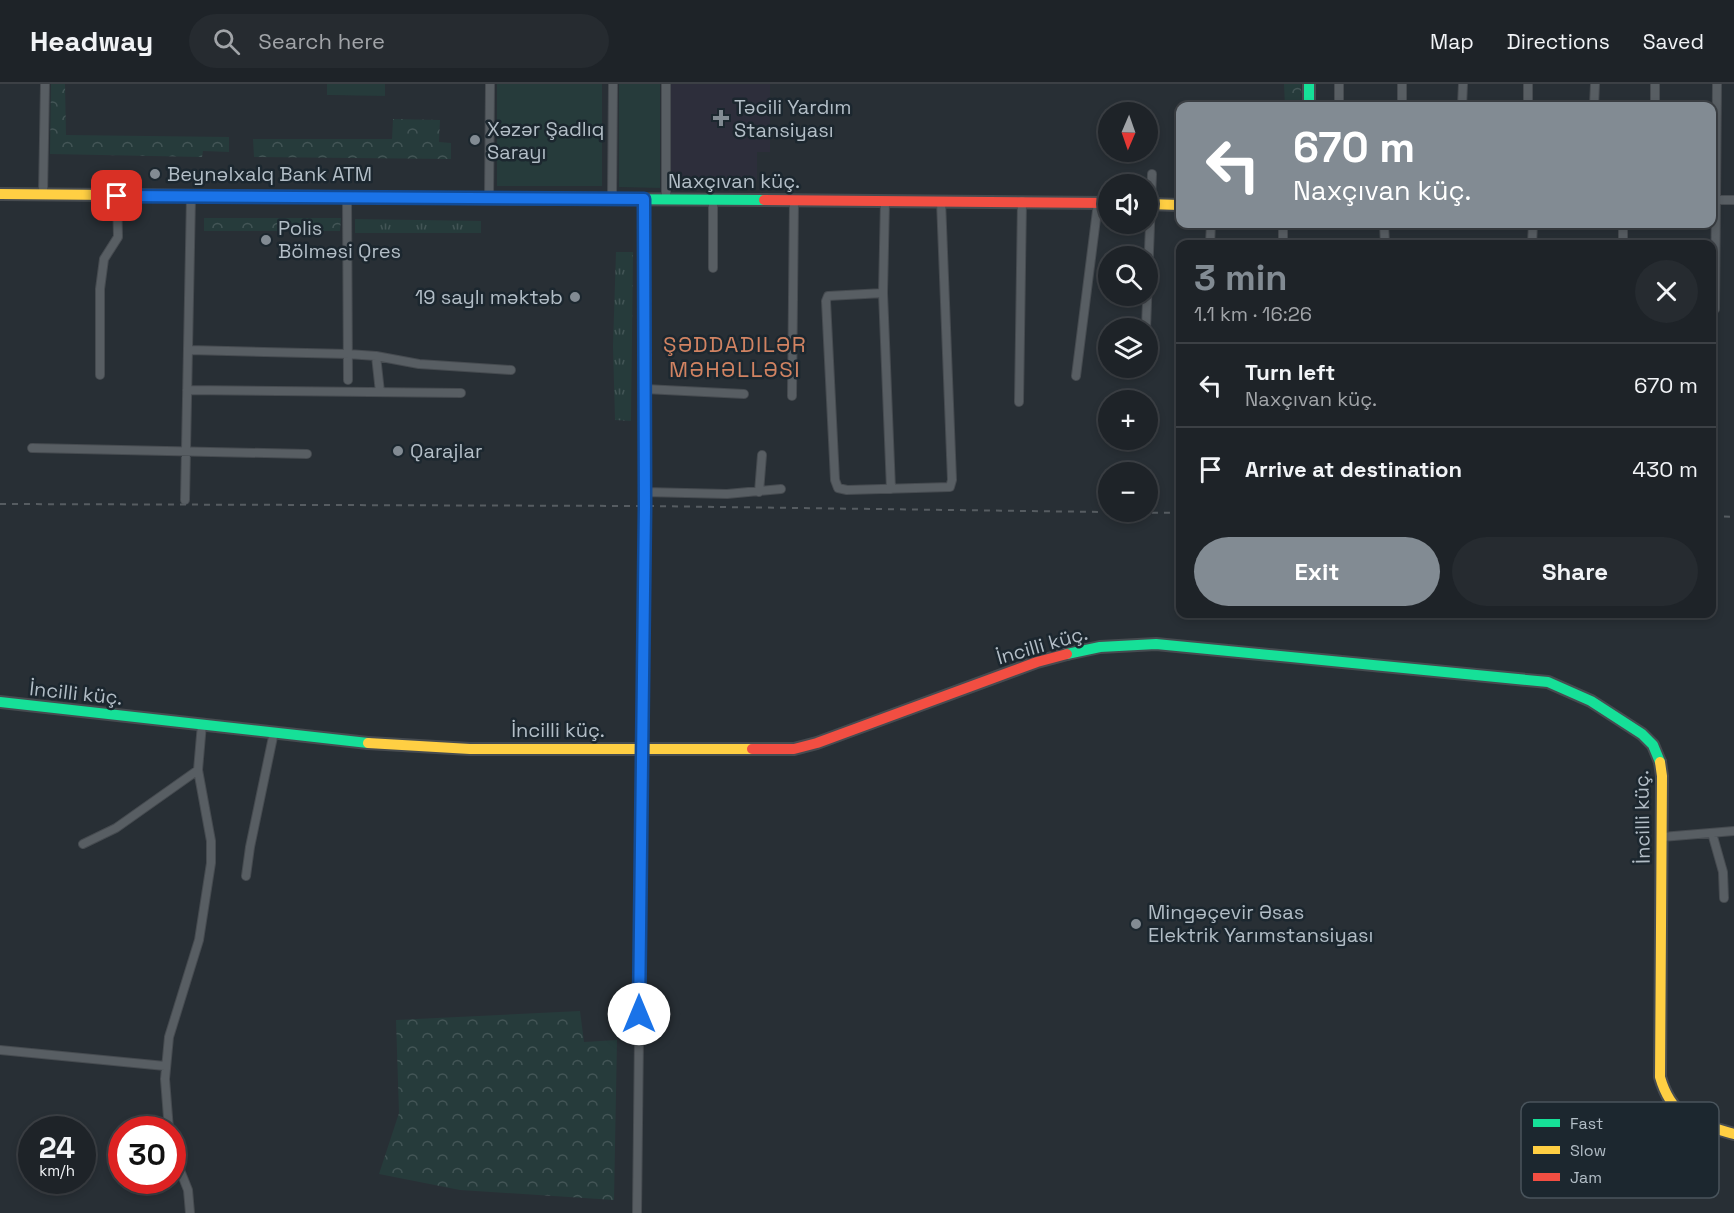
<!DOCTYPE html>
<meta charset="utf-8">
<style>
:root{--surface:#1e2328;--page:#262b30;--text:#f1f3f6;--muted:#a1a4a8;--line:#3c4045;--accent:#828b93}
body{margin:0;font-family:"Space Grotesk",sans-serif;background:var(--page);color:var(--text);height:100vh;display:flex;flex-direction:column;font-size:22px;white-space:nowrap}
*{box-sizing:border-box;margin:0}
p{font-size:20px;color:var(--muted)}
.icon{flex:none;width:33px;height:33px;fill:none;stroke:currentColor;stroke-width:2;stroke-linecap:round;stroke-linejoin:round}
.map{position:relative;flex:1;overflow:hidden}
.details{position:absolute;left:1176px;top:156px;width:540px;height:378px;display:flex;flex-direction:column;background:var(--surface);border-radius:12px;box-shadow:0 3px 9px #0003,0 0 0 2px var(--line)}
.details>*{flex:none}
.guide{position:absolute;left:1176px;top:18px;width:540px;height:126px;border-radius:12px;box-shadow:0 3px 9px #0003,0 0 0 2px var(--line);background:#828b93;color:#fff;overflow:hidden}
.needle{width:39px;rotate:182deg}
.tools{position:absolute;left:1098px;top:18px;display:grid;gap:12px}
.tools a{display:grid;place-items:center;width:60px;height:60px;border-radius:50%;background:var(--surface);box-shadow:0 3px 9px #0003,0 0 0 2px var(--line);font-size:30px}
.speed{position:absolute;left:18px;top:1032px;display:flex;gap:12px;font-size:30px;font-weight:700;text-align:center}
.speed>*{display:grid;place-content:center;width:78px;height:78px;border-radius:50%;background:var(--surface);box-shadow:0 3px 9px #0003,0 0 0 2px var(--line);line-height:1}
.speed small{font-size:15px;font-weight:400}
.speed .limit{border:9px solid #d22;background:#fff;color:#111}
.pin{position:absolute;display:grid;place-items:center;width:51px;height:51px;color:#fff;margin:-26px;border-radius:12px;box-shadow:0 3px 9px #0006}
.me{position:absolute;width:66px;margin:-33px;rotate:0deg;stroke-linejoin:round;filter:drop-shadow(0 0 4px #0008)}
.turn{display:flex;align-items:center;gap:21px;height:126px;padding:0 18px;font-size:27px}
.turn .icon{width:78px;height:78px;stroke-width:2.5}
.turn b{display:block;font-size:42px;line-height:51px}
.round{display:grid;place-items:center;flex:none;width:63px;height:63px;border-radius:32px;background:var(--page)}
.head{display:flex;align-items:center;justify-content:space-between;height:102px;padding:0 18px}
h1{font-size:36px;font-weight:700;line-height:45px;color:var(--accent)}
.cta{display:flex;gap:12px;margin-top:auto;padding:12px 18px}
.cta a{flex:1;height:69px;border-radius:36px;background:var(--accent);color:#fff;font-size:24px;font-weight:700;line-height:69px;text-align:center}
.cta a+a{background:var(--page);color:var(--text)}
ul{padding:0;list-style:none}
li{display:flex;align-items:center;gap:18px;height:84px;padding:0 18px;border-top:2px solid var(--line)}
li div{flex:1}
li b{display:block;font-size:22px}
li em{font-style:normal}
header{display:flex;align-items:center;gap:36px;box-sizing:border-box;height:84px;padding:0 30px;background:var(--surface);border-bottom:2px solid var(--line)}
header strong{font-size:28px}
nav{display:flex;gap:33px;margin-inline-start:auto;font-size:21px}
.search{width:420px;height:54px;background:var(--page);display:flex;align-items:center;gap:15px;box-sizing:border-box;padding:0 21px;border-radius:33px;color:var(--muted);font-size:22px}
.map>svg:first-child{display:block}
</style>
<header>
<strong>Headway</strong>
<div class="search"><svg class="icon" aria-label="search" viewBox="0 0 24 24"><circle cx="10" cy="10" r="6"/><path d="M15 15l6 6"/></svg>Search here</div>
<nav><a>Map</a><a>Directions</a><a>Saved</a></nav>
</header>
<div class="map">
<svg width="1734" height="1129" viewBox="0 0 1734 1129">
<defs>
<pattern id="grass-tufts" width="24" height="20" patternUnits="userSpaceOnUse" patternTransform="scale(1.5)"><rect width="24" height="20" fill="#263b3b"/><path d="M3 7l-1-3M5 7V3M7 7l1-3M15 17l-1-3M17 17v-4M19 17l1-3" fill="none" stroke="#435556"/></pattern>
<pattern id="forest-crowns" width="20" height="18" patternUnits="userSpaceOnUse" patternTransform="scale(1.5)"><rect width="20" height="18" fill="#263b3b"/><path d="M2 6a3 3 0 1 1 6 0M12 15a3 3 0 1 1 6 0" fill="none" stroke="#435556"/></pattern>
</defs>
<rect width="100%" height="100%" fill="#282f35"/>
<!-- medical -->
<path fill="#2d2e3b" d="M671,0H770V68H757V97H671Z"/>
<!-- grass -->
<path fill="url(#grass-tufts)" d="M355,135L481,137V149H355Z
M616,168H633L631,337L615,336L613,262Z"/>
<!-- forest -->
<path fill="url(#forest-crowns)" d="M51,0H65L66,51L229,53V68L203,67L202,73L50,70Z
M1284,0H1301L1302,22H1285Z
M393,35L440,36L439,58L451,59V75L254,73L253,55H392Z
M204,134H341L340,147H204Z
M580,927L584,958L617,956L614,1116L460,1106L379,1090L399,1029L396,936Z"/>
<!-- green -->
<path fill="#263b3b" d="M327,0H385V12L327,11Z
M497,0H602V102H497Z
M619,0H660V104L619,103Z"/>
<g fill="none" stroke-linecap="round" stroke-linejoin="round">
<!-- street casing -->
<g stroke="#464b50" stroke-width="10">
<path id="street" d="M666,0V115
M1339,22V0
M1402,22V0
M1462,22L1463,0
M1528,22V0
M1594,22L1595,0
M1655,22V0
M43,110L45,0
M347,114L348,296
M489,115L490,0
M612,115L613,0
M713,115V184
M1713,116H1734
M885,117L883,209L891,405
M1384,140L1385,160
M1210,160L1211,140
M1283,160V140
M1532,160L1533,140
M1623,160V140
M883,209L828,212L826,217L835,396L838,404L847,406L950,403L952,396L941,117
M1715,225L1717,0
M1146,244L1152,90
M189,266L348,270L376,272L419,280L511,286
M376,272L380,308
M100,291V205L104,175L118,153L117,112
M1076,292L1098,119
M645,305L744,310
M187,306L461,309
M792,312L794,116
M1019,318L1022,117
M32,364L307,370
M645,408L727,410L781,405
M759,408L762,371
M185,416L191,113
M1712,749L1723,788L1724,814
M1662,753L1734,747
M83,760L116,744L198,686
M246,792L250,763L274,648
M0,966L165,982
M169,1046L165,995L169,953L199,856L211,779V757L198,686L202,640
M172,1066L188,1106L190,1129
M637,1129L645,422L644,115"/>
</g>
<!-- fast casing -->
<g stroke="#464b50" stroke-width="14">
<path id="fast" d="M1309,0V22
M448,114L764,116
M1067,570L1100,563L1156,560L1548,598L1591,617L1642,650L1653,661L1660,678
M0,618L368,659"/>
</g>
<!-- slow casing -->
<g stroke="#464b50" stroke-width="14">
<path id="slow" d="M0,110L448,114
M1148,120L1180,121
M368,659L470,665H752
M1660,678L1662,692L1660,993C1672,1035 1696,1039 1734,1050"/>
</g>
<!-- jam casing -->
<g stroke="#464b50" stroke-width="14">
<path id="jam" d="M764,116L1108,119
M752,665H794L817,659L1037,578L1067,570"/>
</g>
<!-- street -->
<use href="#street" stroke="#585e63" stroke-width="8"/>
<!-- fast -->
<use href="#fast" stroke="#16e098" stroke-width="10"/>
<!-- slow -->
<use href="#slow" stroke="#ffcf43" stroke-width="10"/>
<!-- jam -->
<use href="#jam" stroke="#f24e42" stroke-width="10"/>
<!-- rail -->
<path stroke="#565c61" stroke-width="2" stroke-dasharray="6 6" stroke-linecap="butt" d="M0,420L645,422L1180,429
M1712,432L1734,433"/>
</g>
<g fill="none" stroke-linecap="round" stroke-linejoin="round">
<!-- route casing -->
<g stroke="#114b97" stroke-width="15">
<path id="route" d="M117,112L644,115L645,423L639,930"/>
</g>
<!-- route -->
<use href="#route" stroke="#1a73e8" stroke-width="10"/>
</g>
<!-- markers -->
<g fill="#828b93" stroke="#1c272f" stroke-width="2">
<path d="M718 25h6v6h6v6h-6v6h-6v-6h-6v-6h6z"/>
<circle cx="475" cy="56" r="6"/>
<circle cx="155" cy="90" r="6"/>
<circle cx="266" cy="156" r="6"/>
<circle cx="575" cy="213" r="6"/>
<circle cx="398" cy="367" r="6"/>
<circle cx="1136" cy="840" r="6"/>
</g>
<g text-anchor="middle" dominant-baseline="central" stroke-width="5" stroke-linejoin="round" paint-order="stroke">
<!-- poi labels -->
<g font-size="20" fill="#b2bdc6" stroke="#1c272f" text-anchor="start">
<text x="734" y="23">Təcili Yardım<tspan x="734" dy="23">Stansiyası</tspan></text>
<text x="487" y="45">Xəzər Şadlıq<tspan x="487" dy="23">Sarayı</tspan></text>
<text x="167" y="90">Beynəlxalq Bank ATM</text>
<text x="278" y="144">Polis<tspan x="278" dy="23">Bölməsi Qres</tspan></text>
<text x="563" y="213" text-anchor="end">19 saylı məktəb</text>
<text x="410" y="367">Qarajlar</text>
<text x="1148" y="828">Mingəçevir Əsas<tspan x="1148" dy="23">Elektrik Yarımstansiyası</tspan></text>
</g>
<!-- street labels -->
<g font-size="20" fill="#b2bdc6" stroke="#1c272f">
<text x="734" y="97">Naxçıvan küç.</text>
<text transform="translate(1042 561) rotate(-16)">İncilli küç.</text>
<text transform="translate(76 609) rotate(6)">İncilli küç.</text>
<text x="558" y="646">İncilli küç.</text>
<text transform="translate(1642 733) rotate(-91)">İncilli küç.</text>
</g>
<!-- quarter labels -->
<g font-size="22" letter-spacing="1.5" fill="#d18362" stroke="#1c272f">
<text x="735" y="260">ŞƏDDADILƏR<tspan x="735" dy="25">MƏHƏLLƏSI</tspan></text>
</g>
</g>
<!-- legend -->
<rect x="1521" y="1018" width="198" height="96" rx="9" fill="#1c272f" stroke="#49545c" stroke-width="1.5"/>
<rect x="1533" y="1035" width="27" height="8" fill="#16e098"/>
<rect x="1533" y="1062" width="27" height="8" fill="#ffcf43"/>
<rect x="1533" y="1089" width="27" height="8" fill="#f24e42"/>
<g font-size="16" fill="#b2bdc6">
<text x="1570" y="1045">Fast</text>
<text x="1570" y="1072">Slow</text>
<text x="1570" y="1099">Jam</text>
</g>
</svg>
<div class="tools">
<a><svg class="needle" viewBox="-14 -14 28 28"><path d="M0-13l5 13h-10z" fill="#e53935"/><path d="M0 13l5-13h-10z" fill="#a1a4a8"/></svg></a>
<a><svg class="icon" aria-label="sound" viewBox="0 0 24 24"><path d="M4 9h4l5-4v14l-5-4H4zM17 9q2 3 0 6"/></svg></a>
<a><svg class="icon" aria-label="search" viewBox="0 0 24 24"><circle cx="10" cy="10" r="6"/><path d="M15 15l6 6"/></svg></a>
<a><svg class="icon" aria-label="layers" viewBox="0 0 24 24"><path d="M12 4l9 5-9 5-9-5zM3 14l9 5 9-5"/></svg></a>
<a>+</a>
<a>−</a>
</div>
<div class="speed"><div>24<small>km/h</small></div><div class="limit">30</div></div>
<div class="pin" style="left:117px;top:112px;background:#d93025"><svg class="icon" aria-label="arrive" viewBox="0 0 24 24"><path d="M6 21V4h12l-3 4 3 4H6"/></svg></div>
<svg class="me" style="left:639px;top:930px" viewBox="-20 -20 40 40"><circle r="19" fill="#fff"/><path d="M0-13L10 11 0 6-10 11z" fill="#1a73e8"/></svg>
<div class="guide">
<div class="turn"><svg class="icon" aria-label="left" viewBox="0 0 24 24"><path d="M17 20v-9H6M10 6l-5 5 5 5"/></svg><div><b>670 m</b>Naxçıvan küç.</div></div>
</div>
<section class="details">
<div class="head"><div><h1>3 min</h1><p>1.1 km · 16:26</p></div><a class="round"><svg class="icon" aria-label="close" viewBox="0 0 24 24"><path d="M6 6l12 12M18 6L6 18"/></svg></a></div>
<ul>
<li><svg class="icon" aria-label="left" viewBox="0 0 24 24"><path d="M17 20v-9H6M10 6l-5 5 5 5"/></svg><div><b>Turn left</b><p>Naxçıvan küç.</p></div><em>670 m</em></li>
<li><svg class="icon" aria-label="arrive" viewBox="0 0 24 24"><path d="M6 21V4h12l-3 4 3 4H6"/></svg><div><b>Arrive at destination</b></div><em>430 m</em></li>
</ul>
<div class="cta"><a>Exit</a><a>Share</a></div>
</section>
</div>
